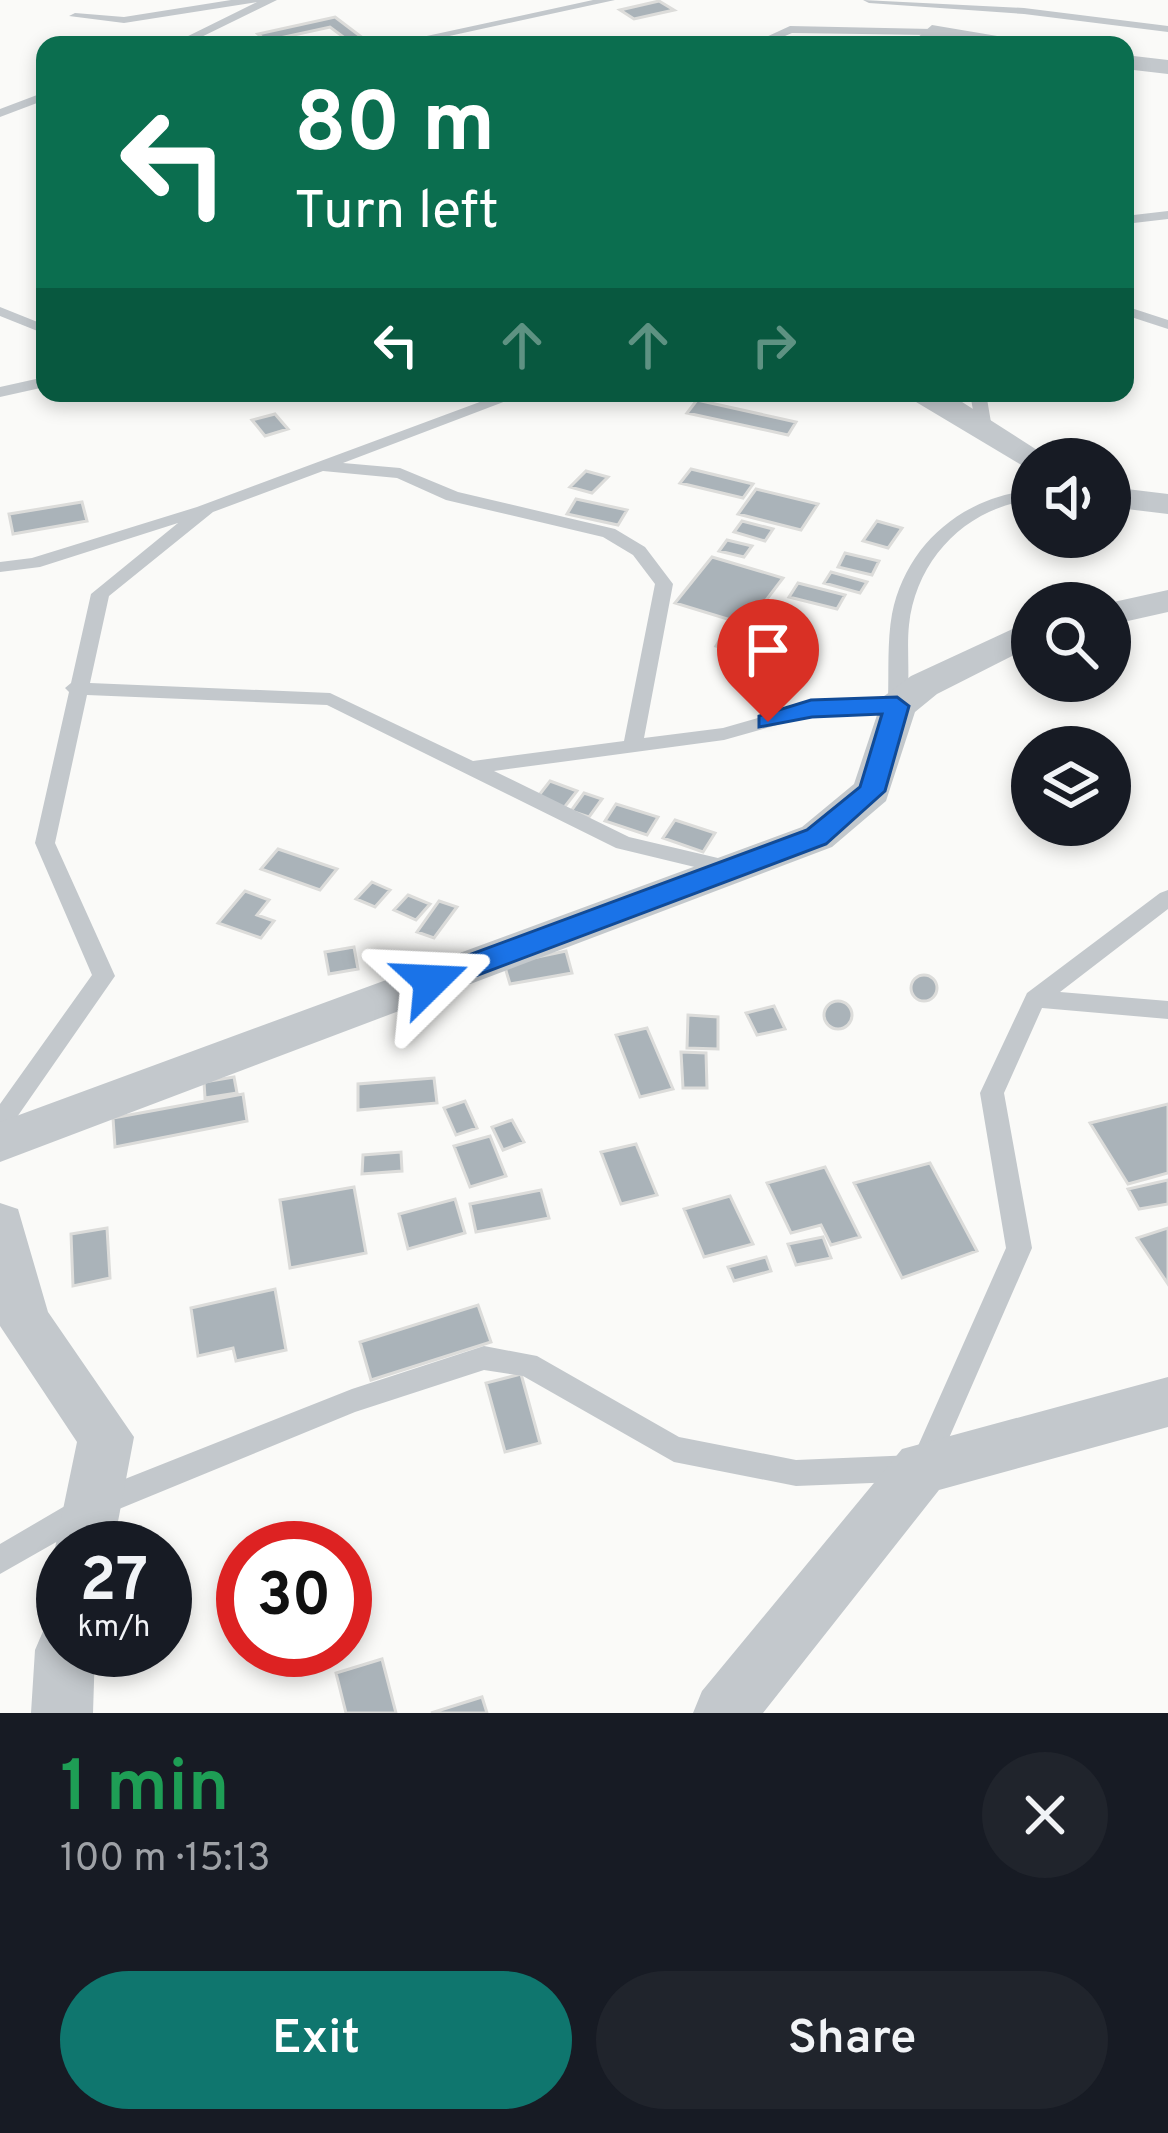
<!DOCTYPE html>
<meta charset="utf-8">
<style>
:root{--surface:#171b24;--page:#20242c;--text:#f1f3f6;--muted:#9ea1a6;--accent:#0f766e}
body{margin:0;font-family:Overpass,sans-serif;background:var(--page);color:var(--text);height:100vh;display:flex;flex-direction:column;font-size:45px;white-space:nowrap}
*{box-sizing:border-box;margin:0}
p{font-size:39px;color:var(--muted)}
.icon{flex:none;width:66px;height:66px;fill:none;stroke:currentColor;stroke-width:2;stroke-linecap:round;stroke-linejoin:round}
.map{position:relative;height:1713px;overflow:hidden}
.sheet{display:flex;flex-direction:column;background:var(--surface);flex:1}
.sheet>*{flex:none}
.guide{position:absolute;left:36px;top:36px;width:1098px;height:366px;border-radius:24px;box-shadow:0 6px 18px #0003;background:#0b6e4f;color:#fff;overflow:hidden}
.controls{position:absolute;left:1011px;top:438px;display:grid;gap:24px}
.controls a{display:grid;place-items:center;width:120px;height:120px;border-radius:50%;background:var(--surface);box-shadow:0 6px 18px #0003;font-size:60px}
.speed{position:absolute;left:36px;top:1521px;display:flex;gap:24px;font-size:60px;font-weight:700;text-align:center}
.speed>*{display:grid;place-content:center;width:156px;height:156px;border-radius:50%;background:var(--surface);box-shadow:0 6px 18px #0003;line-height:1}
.speed small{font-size:30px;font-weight:400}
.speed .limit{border:18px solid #d22;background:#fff;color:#111}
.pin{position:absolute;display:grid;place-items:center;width:102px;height:102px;color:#fff;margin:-123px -51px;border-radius:50% 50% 50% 0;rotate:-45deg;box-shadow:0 0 12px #0007}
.pin .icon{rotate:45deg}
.me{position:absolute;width:132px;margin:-66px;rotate:69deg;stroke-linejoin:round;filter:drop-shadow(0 0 9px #0008)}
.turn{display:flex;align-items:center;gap:42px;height:252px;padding:0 60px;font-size:54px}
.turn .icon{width:156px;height:156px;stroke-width:2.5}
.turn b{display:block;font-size:84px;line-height:102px}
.lanes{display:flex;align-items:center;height:114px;padding:0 60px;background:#0003;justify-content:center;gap:60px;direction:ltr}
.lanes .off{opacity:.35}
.round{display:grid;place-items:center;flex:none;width:126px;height:126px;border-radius:63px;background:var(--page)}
.summary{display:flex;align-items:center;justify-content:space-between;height:204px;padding:0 60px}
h1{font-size:72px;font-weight:600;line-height:90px;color:#1e9e55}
.primary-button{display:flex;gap:24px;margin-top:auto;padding:24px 60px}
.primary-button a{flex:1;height:138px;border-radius:72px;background:var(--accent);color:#fff;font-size:48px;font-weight:600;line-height:138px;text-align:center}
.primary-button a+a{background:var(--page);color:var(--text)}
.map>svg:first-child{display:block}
</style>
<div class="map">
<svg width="1168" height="1713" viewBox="0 0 1168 1713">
<rect width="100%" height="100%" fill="#fafaf8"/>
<!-- building -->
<path fill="#aab3b9" stroke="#dcdcda" stroke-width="3" d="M659,1L674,10L634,19L620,10Z
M335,17L372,45H347L353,44L330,27L266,41L258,34Z
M697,400L796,422L788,435L687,413Z
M275,414L288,429L265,436L252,420Z
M691,469L753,484L743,498L680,483Z
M586,471L608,477L592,493L570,487Z
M756,489L818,504L801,530L738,514Z
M576,499L627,510L618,525L567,514Z
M82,502L87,521L13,534L9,514Z
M742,521L773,529L765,541L734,532Z
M877,521L902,528L888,548L863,541Z
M727,540L752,546L744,557L719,551Z
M845,553L879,561L872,575L838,567Z
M712,557L783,578L747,625L675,603Z
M831,572L867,582L860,593L824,583Z
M798,583L845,595L837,609L789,597Z
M727,627L780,640L769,660L716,646Z
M550,781L577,791L563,809L536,799Z
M584,793L602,799L589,817L571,811Z
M616,804L658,817L647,835L605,821Z
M675,820L715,833L703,852L663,838Z
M278,849L337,869L320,890L261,869Z
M372,882L390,890L375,907L356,899Z
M245,891L269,900L257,915L274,921L261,938L218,923Z
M408,895L430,904L416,920L394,910Z
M439,901L457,907L434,938L417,932Z
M354,947L358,969L329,974L325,952Z
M566,951L572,973L510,984L504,964Z
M911 988a13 13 0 1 1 26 0a13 13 0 1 1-26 0Z
M824 1015a14 14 0 1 1 28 0a14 14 0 1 1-28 0Z
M774,1006L785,1029L757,1035L746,1013Z
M688,1015L718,1017V1049L687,1048Z
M647,1028L673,1089L640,1097L616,1035Z
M681,1052L706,1053L707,1088H683Z
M234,1077L237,1093L205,1098L204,1082Z
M434,1078L437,1103L358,1110V1084Z
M243,1094L247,1121L115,1147L113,1118Z
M465,1101L477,1128L456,1135L444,1108Z
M1168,1104V1173L1128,1184L1090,1123Z
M512,1120L524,1142L503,1150L492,1127Z
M490,1136L506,1176L470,1187L454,1146Z
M636,1144L657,1195L621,1204L601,1152Z
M401,1152L402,1171L362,1174L363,1155Z
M930,1163L977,1251L902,1278L854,1183Z
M825,1167L860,1237L831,1245L821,1225L791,1233L767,1183Z
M1168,1180V1204L1139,1209L1128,1189Z
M354,1187L366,1253L290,1268L280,1200Z
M541,1190L549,1218L476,1232L470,1204Z
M730,1196L753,1244L704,1257L684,1209Z
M455,1199L465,1233L408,1249L399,1214Z
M107,1228L110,1278L73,1286L71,1234Z
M1168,1228V1284L1137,1238Z
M823,1237L831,1258L796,1265L788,1244Z
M766,1257L771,1271L734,1281L728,1267Z
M275,1289L286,1350L236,1361L233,1348L198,1356L191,1308Z
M478,1305L491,1342L371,1380L360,1342Z
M521,1374L540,1443L505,1452L486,1383Z
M382,1659L396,1713H346L336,1673Z
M482,1697L487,1713H431Z"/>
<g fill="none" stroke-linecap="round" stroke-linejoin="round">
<!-- service -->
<path fill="#c3c8cc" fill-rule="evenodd" d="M231,0H277L185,45H170L257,2L124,23L69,16L75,13L124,17Z
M593,0H615L408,45H385Z
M863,0L1024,8L1168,26V32L1024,14L869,3Z
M790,26L932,29L938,32L932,35L792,33L778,39L785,45H772L764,38Z
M45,92V100L0,117V109Z
M1168,211V219L1125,224V216Z
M1125,306L1168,320V329L1125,315Z
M0,307L45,325V334L0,316Z
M45,377V387L0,397V387Z
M504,393H527L343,463L400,468L458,492L615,529L645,547L673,584L644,738L723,728L811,703L888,700C889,672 887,642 892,614C906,544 963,497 1032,490V500C967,507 916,559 909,625C906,653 912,685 904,710L812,715L724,740L494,771L629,837L739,863L743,868L739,873L732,876L616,848L327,705L87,695L55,843L115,976L8,1130L0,1133V1104L92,975L35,843L69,692L65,688L71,683L91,594L178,523L40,567L0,572V562L32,558L197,507ZM323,471L397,478L446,500L603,537L633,555L655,584L624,741L473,761L330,693L90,683L109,596L213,512Z
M970,393H986L992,428L990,431L984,433L976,428Z
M1168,890V909L1060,992L1168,1001V1019L1042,1008L1004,1093L1032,1248L932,1477L922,1481L796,1486L674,1462L523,1376L484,1370L355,1412L102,1516L0,1574V1544L82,1496L352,1389L484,1346L537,1356L679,1437L796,1460L914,1455L1006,1248L980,1093L1027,993L1160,893Z"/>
<!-- minor -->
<path fill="#c3c8cc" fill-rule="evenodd" d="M932,25L1009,38L1021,45L938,40L933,45H909Z
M1125,55L1168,60V74L1125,69Z
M901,393H948L1051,459H1032V468L1023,466Z
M1110,487L1168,494V514L1110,507Z
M1168,590V612L1110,625L1109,603Z
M1032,620V646L937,694L915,712L886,801L832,847L0,1162V1122L802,827L854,784L883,697L911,676Z
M0,1203L18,1209L48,1312L134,1437L113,1548H63V1567L55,1548L77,1442L0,1326Z
M1168,1377V1427L939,1490L763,1713H693L702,1691L902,1449Z
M63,1621V1650H95L93,1713H31L35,1650L44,1629Z"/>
</g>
<!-- route -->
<path fill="#1a73e8" stroke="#114b97" stroke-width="3" d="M897,697L909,706L885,791L826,844L441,989H420L416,981L420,973L807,830L860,787L882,714L812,717L759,727V716L811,700Z"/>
</svg>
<div class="controls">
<a><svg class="icon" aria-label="sound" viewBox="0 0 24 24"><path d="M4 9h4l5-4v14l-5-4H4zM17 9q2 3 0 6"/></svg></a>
<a><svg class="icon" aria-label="search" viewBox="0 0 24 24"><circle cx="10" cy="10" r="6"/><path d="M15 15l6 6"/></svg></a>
<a><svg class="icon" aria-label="layers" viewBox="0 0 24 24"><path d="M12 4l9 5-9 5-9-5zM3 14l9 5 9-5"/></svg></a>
</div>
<div class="speed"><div>27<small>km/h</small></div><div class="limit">30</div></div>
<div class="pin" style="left:768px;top:722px;background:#d93025"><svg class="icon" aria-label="arrive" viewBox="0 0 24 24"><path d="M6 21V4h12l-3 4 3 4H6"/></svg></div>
<svg class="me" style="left:431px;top:981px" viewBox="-20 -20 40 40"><path d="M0-17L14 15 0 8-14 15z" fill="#1a73e8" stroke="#fff" stroke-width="4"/></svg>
<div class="guide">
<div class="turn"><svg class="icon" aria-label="left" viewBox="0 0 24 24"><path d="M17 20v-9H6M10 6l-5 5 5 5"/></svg><div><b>80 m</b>Turn left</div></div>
<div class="lanes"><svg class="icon" aria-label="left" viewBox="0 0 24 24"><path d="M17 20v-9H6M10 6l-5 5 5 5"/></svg><svg class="icon off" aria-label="ahead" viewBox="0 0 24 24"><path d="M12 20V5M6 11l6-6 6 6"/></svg><svg class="icon off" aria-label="ahead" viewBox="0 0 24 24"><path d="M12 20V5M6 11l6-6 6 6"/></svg><svg class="icon off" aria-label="right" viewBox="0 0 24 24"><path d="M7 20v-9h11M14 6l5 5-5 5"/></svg></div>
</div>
</div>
<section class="sheet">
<div class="summary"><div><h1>1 min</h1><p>100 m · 15:13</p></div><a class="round"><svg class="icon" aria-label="close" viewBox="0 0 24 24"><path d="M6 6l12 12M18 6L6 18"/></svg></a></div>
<div class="primary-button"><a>Exit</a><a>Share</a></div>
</section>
